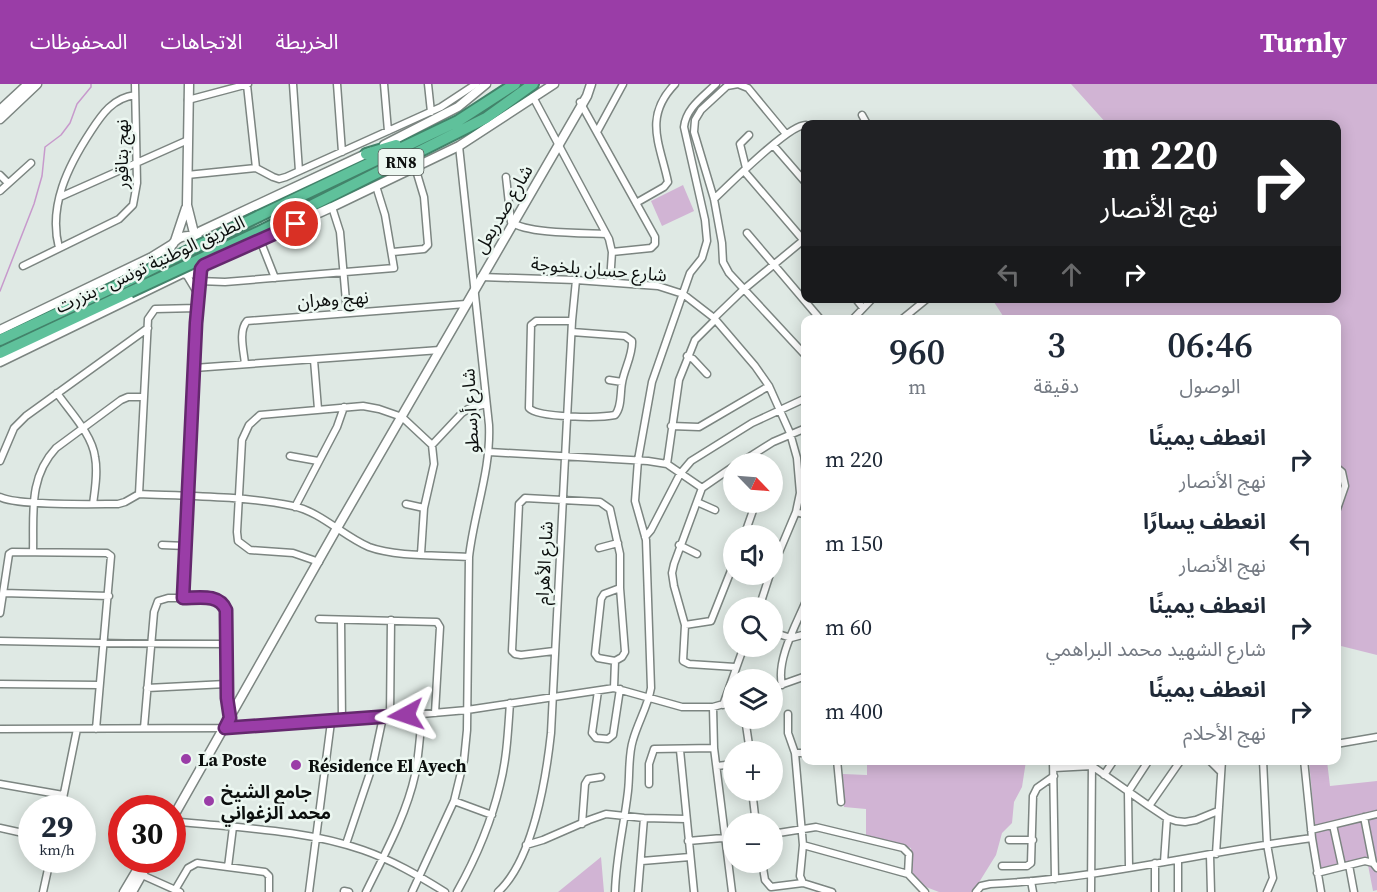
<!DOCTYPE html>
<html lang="ar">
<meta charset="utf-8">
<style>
:root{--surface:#fff;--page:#f2f2f3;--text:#1f2937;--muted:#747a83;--accent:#9a3da7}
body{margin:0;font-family:"Source Serif 4","Noto Sans Arabic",serif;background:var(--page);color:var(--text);direction:rtl;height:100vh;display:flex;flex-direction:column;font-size:22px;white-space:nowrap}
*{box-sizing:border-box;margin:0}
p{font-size:20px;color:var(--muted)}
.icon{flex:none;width:33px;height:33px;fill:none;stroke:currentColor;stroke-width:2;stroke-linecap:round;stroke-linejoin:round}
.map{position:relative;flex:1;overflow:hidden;direction:ltr}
.panel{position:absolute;left:801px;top:231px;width:540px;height:450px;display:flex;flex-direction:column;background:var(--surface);border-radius:12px;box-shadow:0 3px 15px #0003;direction:rtl}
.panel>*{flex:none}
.banner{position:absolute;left:801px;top:36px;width:540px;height:183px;border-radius:12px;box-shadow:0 3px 15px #0003;direction:rtl;background:#202124;color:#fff;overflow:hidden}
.needle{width:39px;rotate:115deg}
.controls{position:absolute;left:723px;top:369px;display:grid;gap:12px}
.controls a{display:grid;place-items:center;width:60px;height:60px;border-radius:50%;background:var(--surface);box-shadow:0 3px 15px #0003;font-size:30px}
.speed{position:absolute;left:18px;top:711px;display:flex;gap:12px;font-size:30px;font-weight:700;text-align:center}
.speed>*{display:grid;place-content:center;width:78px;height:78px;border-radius:50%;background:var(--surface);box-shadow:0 3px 15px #0003;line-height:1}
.speed small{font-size:15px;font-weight:400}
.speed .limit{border:9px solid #d22;background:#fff;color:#111}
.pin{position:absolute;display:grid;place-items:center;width:51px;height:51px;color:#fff;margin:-26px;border:3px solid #fff;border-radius:50%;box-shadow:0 2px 6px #0007}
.me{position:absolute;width:66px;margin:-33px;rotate:265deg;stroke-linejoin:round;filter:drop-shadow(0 0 4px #0008)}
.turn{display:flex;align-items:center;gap:21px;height:126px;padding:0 24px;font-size:27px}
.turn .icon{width:78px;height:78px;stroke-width:2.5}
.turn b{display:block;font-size:42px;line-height:51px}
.lanes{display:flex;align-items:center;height:57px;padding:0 24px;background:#0003;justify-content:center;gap:30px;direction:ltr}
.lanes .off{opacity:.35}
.eta{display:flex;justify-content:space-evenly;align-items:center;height:102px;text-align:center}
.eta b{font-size:36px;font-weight:600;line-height:42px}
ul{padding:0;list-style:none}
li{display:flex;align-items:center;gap:18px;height:84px;padding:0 24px}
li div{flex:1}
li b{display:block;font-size:22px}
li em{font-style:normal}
header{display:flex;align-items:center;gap:36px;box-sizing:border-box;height:84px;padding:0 30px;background:var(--accent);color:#fff}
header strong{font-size:28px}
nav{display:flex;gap:33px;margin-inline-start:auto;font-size:21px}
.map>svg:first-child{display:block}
</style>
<header>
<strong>Turnly</strong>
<nav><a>الخريطة</a><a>الاتجاهات</a><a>المحفوظات</a></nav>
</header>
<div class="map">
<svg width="1377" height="808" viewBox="0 0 1377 808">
<rect width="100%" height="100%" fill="#dfe9e4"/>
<!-- green -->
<path fill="#d1b4d4" d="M1071,0H1377V571L1337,561L1336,236L1005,235L992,215L1336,214V40H1107Z
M683,101L694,127L662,142L651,117Z
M867,677H1026L1022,703L1014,718L1012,739L1002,749L996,771L973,808H939L913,798L911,764L866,753V725L844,723L843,690L867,691Z
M1309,677H1327L1330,702L1377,697V806L1373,807L1368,781L1319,785Z
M601,773L604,808H558Z"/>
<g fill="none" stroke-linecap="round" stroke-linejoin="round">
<!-- stream -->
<path stroke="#c799cc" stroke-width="1.5" d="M0,207L34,120L42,92L45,63L61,51L70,39L77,20L91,3V0
M615,776L618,751"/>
<!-- street casing -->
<g stroke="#7c8581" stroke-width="9">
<path id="street" d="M293,0L299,87
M337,0L342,68
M384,0L388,47
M428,0L431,28
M247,1L256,84
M533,13L609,155L612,168L610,198
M188,16L248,0
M580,18L655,153V160L651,164L612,168
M862,31L867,40
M598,46L623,0
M786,50L748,4L738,0L727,2L701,26L695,36L694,48L714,115L722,159L723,178L729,189L806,272
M773,61L806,99
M746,84L740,60L749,51
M744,87L805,158
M0,91L8,99
M187,91L256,84L273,93L279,95L286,93L441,23L476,0
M506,93L511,138C528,150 584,149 606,150
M0,107L31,79
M60,113L188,56
M714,115C729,101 789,40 806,41
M636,119L664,103L668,98C660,60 643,33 675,0
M332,123L340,148L347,229
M747,149L821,236
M260,156L275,194
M59,164C48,122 68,82 91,47C102,30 113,14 135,11
M393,168L424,165L428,161L424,113L415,83
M23,182L119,135L133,121L137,99L135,0
M186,190L198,210
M481,193L576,196L658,202L683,210L714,234L755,282L769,302L790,349L797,374L800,409L796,428L772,485
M199,197L225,198L394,184L385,131L376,102
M855,214L863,224
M714,234L743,206L806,154
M852,236L873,214
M901,236L928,214
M572,237H536L531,241L529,324C538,334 601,334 615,331C622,323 620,309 622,299C624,285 633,271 632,257L625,252L572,248
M687,272L693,275L707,290
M314,276L318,325
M245,280C244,268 238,247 247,237L466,220
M194,284L440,266
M609,296L622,298
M57,309C70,328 92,350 95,373C98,388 95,405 93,420
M671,342L699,343L769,302
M432,361L462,329L468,325L486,320
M489,368L648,377L667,380L702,404
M290,372L318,377
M0,377L14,344L26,332L148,244
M667,380L679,296L695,256L715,236
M738,380L773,358L806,344
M734,382L702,404L674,480L672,489L674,502L685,541L683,577L689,580L735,583
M1336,383L1342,388L1345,402L1336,428
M139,410L148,235L155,225L197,224
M0,413C18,422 94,420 118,420L125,418L139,410C190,412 243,412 293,422C321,428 343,452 369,463C396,473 440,471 469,473
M697,418L715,426
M406,420L424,424
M295,423L337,343L344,323
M796,428L806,431
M744,452L756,418
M645,453L651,446L680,390L691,377L752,339L806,314
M162,461L186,462
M679,461L697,470
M599,464L618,459
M33,468C34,430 28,394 56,364L121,316L128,313H144
M319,478L293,469L250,466L238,457L237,448L242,356L249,341L260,331L363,322L379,325L402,333L432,361L434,380L424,424L421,470
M3,509L109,512
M183,514L197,224L201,185
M759,524L770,490
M0,529L9,470L12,468L107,469L111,472L96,645
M319,535L437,538L440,543L435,629
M341,536L342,637
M685,541L711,537L734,479
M772,548L791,554L806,550
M0,557C76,559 151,560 227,560
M554,567L521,571L515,570L512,567L519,420L525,414L600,418L610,425L620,470V504L625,568L622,573L615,577L614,604
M615,577L598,574L595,570L601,515L604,510L620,504
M0,600L99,601
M782,601C776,576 796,541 806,517
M147,604L226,600
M772,604L806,592
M598,607L592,649L596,654L608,655L613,651L620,605
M723,621L744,562
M713,623L714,664L732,808
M788,630V649L795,669
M390,633L391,536
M745,634L750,668
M144,644L154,528L158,517L168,514H215L224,521L227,628L230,634
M0,645L225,644L331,638L467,626L614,604L682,623H713L734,617
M1336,660L1377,653
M680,666L694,808
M837,676L841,718
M1053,676L1055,795
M1209,676L1221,688
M1263,676L1267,760L1273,794L1267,808
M1304,676L1312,754L1321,808
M717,682L734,680
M1054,684L1092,682L1149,722L1167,734L1176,737L1185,738L1196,736L1218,727
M1104,691L1114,676
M0,700L63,711
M649,700V680L654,665L714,664
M752,706L756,740
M454,717L492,731
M1149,722L1181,676
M61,724L77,645
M1364,733L1373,779
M172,737C235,744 303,745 363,766C392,776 419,792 445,808
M582,740L585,700L588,695L601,693
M1333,741L1342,782
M0,744L32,751
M1311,746L1377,730
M772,750L816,743L903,764L909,770L908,790L925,808
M1009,756H1033
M688,757L734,753
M346,760L373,680L383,633
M526,761L543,756L589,736L606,730L644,734L686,735
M803,761L908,790
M1216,770L1222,676
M1210,771L1211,808
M1178,776V808
M642,777L690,773
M762,778L765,796L771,803L803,799L832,808
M1164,778L1167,734
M1349,781L1354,808
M1002,782H1027L1031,779L1033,712L1037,704L1054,692
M228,783L233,743
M1129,783L1128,708L1149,676
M1317,789L1365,777L1373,779L1377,784
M142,791L180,808
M1031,797L1033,808
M803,799L800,792L803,761L795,669H806
M175,806L188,784L197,779L265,788L269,792V808
M344,807L349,808
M43,808L50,776
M309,808L331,638
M366,808C384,771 406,732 415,691C419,671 420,651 422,630
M412,808L454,717L464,676L467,646L469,473C474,428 491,387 489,341L459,62
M457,808C476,774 491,739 500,701C507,674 508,646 510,619
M498,808C533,776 546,695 551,649L572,237L576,196
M615,808C616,772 624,742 628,707C630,690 628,672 633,656C638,638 648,622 651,604L646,456L635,417L638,376L652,298L690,189L702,174L707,157L705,136L684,43C686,24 703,13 716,0
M638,808L644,734
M976,808L981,802L990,800C1098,795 1204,768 1312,754
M1091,808L1092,676
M1155,808V779"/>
</g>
<!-- secondary casing -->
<g stroke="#7c8581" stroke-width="11">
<path id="secondary" d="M189,0L187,121L194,149L192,153
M0,26L28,0
M0,35L37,0
M384,61L458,23L486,0
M169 171a19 19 0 1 1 38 0a19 19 0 1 1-38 0Z
M193,153L201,147L370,68
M175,157L186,124
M204,181L332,123L459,62L554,0
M0,246L152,173L173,160
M0,278L183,189
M172,735L337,444L587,12L591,0
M124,808L143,776
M132,808L150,776"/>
</g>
<!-- highway casing -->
<g stroke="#42836a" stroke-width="14">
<path id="highway" d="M366,70L396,61
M259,132L458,37L515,0
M263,146L486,34L533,0
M0,256L125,198
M0,269L130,208"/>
</g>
<!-- street -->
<use href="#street" stroke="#fff" stroke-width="6"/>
<!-- secondary -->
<use href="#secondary" stroke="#fff" stroke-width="8"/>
<!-- highway -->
<use href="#highway" stroke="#5fc19b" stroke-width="10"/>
<!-- highway-bridge casing -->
<g stroke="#42836a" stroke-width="14" stroke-linecap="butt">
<path id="highway-bridge" d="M125,198L259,132
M130,208L263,146"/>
</g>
<!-- highway-bridge -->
<use href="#highway-bridge" stroke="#5fc19b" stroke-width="10"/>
</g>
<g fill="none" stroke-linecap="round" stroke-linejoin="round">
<!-- route casing -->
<g stroke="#64286d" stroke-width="15">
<path id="route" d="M296,140L204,181L201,185L196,239L183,514C198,514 219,509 226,526L227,614L230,634L225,644L406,631"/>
</g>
<!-- route -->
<use href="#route" stroke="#9a3da7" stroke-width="10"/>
</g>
<!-- markers -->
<g fill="#9a3da7" stroke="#ecf7f1" stroke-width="2">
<circle cx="186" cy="675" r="6"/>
<circle cx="296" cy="681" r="6"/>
<circle cx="209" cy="717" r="6"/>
</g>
<g text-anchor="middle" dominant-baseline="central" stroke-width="5" stroke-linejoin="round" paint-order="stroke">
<!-- shield labels -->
<rect fill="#ecf7f1" stroke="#4f5552" stroke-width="1.5" x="378.5" y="65" width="45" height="26" rx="4.5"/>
<g font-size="16" font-weight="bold" fill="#0c0f0e">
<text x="401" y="78">RN8</text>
</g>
<!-- street labels -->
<g font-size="18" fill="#0c0f0e" stroke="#ecf7f1">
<text transform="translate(121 70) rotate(-90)">نهج بتاقور</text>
<text transform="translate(503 125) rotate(-60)">شارع صدربعل</text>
<text transform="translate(150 180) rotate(-25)">الطريق الوطنية تونس - بنزرت</text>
<text transform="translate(599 185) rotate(5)">شارع حسان بلخوجة</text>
<text transform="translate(333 215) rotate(-4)">نهج وهران</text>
<text transform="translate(470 327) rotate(-93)">شارع أرسطو</text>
<text transform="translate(544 479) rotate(-87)">شارع الأهرام</text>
</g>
<!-- poi labels -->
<g font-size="18" font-weight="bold" fill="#0c0f0e" stroke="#ecf7f1" text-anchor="start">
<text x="198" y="675">La Poste</text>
<text x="308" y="681">Résidence El Ayech</text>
<text x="221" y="707">جامع الشيخ<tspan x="221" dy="21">محمد الزغواني</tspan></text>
</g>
</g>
</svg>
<div class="controls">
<a><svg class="needle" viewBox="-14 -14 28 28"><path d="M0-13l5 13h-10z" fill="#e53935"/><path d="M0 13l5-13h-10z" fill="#747a83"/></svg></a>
<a><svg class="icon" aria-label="sound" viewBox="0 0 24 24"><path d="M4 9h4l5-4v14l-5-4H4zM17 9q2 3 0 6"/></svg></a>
<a><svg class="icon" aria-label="search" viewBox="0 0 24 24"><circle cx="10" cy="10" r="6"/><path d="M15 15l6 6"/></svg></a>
<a><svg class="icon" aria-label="layers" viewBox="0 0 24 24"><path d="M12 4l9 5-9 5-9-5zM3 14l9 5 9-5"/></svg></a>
<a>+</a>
<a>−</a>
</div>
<div class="speed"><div>29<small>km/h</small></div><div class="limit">30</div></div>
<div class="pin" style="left:296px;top:140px;background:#d93025"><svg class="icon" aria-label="arrive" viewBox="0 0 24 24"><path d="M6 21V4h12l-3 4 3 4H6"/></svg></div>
<svg class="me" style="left:406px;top:631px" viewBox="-20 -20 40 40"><path d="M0-17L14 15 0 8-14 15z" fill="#9a3da7" stroke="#fff" stroke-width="4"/></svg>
<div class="banner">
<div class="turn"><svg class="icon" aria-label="right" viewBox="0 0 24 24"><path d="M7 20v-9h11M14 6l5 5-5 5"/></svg><div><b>220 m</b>نهج الأنصار</div></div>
<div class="lanes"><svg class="icon off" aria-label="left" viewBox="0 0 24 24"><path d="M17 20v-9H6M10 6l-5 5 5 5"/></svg><svg class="icon off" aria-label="ahead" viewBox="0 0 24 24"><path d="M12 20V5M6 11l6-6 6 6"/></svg><svg class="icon" aria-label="right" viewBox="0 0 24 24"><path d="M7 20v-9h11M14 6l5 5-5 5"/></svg></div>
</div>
<section class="panel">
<div class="eta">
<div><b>06:46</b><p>الوصول</p></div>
<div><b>3</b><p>دقيقة</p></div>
<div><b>960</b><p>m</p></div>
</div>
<ul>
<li><svg class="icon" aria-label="right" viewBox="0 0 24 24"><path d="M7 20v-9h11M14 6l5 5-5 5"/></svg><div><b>انعطف يمينًا</b><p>نهج الأنصار</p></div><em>220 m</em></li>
<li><svg class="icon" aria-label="left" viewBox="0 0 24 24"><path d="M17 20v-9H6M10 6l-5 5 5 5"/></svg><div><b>انعطف يسارًا</b><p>نهج الأنصار</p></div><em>150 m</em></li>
<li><svg class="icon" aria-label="right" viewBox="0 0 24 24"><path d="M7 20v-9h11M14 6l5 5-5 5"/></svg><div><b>انعطف يمينًا</b><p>شارع الشهيد محمد البراهمي</p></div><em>60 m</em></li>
<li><svg class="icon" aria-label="right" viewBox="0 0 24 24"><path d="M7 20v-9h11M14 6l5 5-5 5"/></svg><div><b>انعطف يمينًا</b><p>نهج الأحلام</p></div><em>400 m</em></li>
</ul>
</section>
</div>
